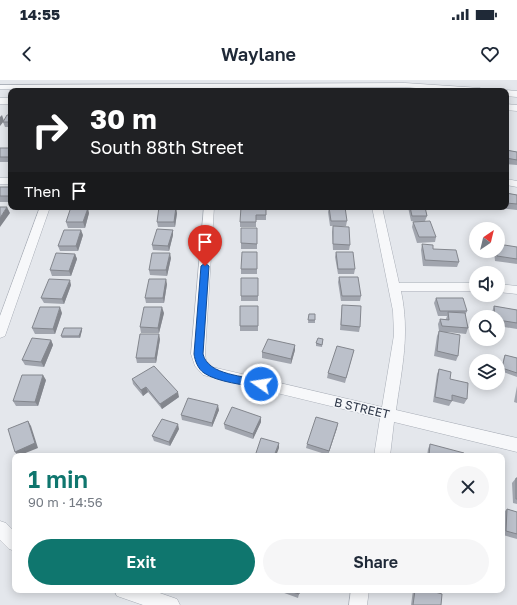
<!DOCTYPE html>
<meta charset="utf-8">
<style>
:root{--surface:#fff;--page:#f6f6f7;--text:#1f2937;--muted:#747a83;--accent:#0f766e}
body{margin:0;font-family:"Golos Text",sans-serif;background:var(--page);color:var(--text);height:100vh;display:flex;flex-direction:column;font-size:15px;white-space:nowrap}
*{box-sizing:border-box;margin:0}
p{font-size:13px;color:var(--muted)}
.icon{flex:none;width:22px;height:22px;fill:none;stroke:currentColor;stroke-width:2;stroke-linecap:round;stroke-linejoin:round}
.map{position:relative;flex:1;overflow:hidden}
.details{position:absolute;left:12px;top:373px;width:493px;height:140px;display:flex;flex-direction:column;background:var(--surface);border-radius:8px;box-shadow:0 2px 10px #0003}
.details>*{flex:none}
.top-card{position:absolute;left:8px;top:8px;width:501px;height:122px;border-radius:8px;box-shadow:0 2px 10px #0003;background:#202124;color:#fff;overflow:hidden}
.needle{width:26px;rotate:35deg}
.tools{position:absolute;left:469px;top:142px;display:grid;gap:8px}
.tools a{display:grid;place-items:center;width:36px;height:36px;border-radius:50%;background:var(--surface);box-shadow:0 2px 10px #0003;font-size:20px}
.pin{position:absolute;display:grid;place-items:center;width:34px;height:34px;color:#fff;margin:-41px -17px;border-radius:50% 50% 50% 0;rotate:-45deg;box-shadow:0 0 4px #0007}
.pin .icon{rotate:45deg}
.me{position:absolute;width:44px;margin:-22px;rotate:283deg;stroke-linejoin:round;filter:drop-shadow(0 0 3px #0008)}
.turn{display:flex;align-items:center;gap:14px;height:84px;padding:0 16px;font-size:18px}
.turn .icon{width:52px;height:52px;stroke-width:2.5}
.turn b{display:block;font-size:28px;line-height:34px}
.then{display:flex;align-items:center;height:38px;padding:0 16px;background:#0003;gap:8px;font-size:15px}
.round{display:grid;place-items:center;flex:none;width:42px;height:42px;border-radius:21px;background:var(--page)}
.summary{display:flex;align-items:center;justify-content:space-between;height:68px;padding:0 16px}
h1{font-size:24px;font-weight:600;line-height:30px;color:var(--accent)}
.button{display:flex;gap:8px;margin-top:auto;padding:8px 16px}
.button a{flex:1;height:46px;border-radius:24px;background:var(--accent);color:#fff;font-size:16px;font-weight:600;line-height:46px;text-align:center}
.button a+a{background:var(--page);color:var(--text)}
.status{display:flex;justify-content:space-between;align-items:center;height:28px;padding:0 20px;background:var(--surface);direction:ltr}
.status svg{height:11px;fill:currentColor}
header{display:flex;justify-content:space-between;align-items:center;height:52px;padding:0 16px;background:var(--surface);font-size:18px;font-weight:600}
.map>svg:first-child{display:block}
</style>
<div class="status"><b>14:55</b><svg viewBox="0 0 49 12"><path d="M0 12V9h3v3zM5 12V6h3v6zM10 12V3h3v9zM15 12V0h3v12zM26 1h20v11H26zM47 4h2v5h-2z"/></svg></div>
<header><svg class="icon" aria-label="back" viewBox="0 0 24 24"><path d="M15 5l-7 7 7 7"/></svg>Waylane<svg class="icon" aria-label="heart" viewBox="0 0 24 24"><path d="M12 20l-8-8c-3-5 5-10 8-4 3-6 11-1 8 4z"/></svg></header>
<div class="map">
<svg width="517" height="525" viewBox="0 0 517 525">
<rect width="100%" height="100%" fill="#e4e7ec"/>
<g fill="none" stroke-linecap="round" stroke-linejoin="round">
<!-- minor casing -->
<g stroke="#a9aeb7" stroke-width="1">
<path id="minor" d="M405,3L480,8L484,11H449L405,7L0,9V5Z
M506,10L517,11V17L506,16V11H504Z
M0,18H11V24H0Z
M506,24L517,25V31L506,30Z
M0,98H11V104H0Z
M506,99L517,101V107L506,105Z
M40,127H50L6,253L5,256L0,258V236Z
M204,127H214L205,274L206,280L212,287L382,327L394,255L393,231L372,127H382L399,203H476V211H401C410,254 402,287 396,330L517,358V372L394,342L390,376H374L380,338L203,295L195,286L191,274Z
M498,204L517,206V214L498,212Z
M0,441L6,443L15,452V471L9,469L0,460Z
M114,510H151L177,519L180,525H143L117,516Z
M351,510H369L367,525H349Z"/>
</g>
<!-- minor -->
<use href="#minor" fill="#f7f8fa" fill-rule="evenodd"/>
</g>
<!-- wall -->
<path fill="#a1a5ae" d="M11,35V47H5L3,42Z
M0,68H11V82H0Z
M506,70L517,72V85L506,84Z
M0,107H11V122H0Z
M506,113L517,115V130L499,128V127H506Z
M266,127V140H256V147H240V142Z
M329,127L347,141L346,146H330L328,132Z
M408,127H425L427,136L425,141L436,157L435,162L417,163L412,147L413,142H415L411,141Z
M464,127H475V129Z
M89,133L85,148H68L66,142Z
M177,133L175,147H158L157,142Z
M333,146L350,165L349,170H333L332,152Z
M257,148V169H241V163Z
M173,150V155L169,171L153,170L152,165Z
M83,155L78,171H60L58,166Z
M422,164L459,182L457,187L423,186L421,170Z
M517,167V184L495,181L494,171H498Z
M257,172V194H241V189Z
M336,172L355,189L354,194H338L335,177Z
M75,174L77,179L71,196H52L50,190Z
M171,178L167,196L150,195L149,190Z
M339,197L361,216L360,221H341L338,202Z
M258,198V221H241V216Z
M167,204L164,223H146L145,218Z
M71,205L64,224L44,223L41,218Z
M436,218L467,231L465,236L468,248L466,254L447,252L458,276L456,281L434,276L437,256L439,251L438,244L440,239H446L447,236H438L434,223Z
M342,225L360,247L359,252L340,250Z
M258,226V251H240V246Z
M494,226L517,230V249L498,246V237H492V232Z
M62,233L55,254H35L32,248Z
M164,233L159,253H141L140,247Z
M309,234H315V243H308Z
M82,248V250L80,258H62L61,256Z
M160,259L156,283H137L136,278Z
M323,259L322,267L316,266V263Z
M51,260L53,265L44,287L25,285L22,280Z
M295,265V270L291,284L262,278V272Z
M354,270L345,303L327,298L328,293Z
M505,275L517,278V297L501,291L504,277Z
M439,289L450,299L467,319L464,324L452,321L449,326L433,322L437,294Z
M132,299L179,317L162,329L148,312L143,316L133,304Z
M46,300L38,326H16L13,321Z
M517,306V323L514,322Z
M219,330L212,347L182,340L181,335Z
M261,342L253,359L225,349L224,344Z
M337,348L328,375L306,368L307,364Z
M179,349L170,366L154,361L152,356Z
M430,364L464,376H427L428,369Z
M516,398H517V424L513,423L512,403Z
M507,429L517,432V459L503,455V433Z
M276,510H300L298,518Z
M413,510H428L441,525H411Z"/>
<!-- shaded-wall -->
<path fill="#83868d" d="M2,35L4,41L0,46V37Z
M11,73V82L9,77Z
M7,127L10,133L0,147V138Z
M176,127L177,133L175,147L174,142Z
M88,128L89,133L85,148L83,142Z
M81,150L83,155L78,171L76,166Z
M173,150V155L169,171L168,166Z
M170,173L171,178L167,196L166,190Z
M75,174L77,179L71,196L69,191Z
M166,199L167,204L164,223L163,218Z
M70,200L71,205L64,224L62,219Z
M60,227L62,233L55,254L53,249Z
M162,227L164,233L159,253L158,248Z
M82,248V250L80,258L79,256Z
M159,254L160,259L156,283L155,278Z
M51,260L53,265L44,287L41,282Z
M295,265V270L291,284V279Z
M43,295L46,300L38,326L35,322Z
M146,307L148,312L143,316L141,310Z
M178,312L179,317L162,329L160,324Z
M218,325L219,330L212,347V343Z
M261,337V342L253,359V354Z
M28,341L31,346L38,368L18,376L15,372Z
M338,343L337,348L328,375L329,371Z
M178,344L179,349L170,366L169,362Z
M279,363V368L276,376H274Z"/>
<!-- building -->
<path fill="#bbc0ca" stroke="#83868d" d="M7,35H11V42H3Z
M506,43H507V50H506Z
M0,68H11V73L9,77H0Z
M506,70L517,72V80L506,78Z
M0,107H11V114L10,116H0Z
M506,113L517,115V124L506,123Z
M0,127H7L0,138Z
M71,127L88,128L83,142H66Z
M159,127H176L174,142H157Z
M241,127H266V135H256V142H240Z
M329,127H345L347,141H331Z
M410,127H425L427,136H412Z
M430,141L436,157H419L413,142Z
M333,146L349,147L350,165L333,164Z
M241,148H257V164L241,163Z
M157,149L173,150L168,166L152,165Z
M64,150H81L76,166H58Z
M422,164L433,165V169L456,170L459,182L425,180Z
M498,164L517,167V179L497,176V171H498Z
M242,172H257V189H241Z
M336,172H353L355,189H338Z
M56,173L75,174L69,191L50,190Z
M152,173H170L166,190H149Z
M339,197H358L361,216H342Z
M241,198H258V216H241Z
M49,199L70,200L62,219L41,218Z
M149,199H166L163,218H145Z
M436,218H463L467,231H440Z
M342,225L361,226L360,247L341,245Z
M240,226H258V246H240Z
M494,226L517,230V243L498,240V237H495Z
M40,227H60L53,249L32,248Z
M144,227H162L158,248L140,247Z
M448,232L465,233L468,248L442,246L440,239L449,240Z
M309,234H315V240H308Z
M64,248H82L79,256H61Z
M439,251L460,255L458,276L437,271Z
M140,254H159L155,278H136Z
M32,258L51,260L41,282L22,280Z
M318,258L323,259L322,265L316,263Z
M268,259L295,265L291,279L262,272Z
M337,266L354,270L346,298L328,293Z
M505,275L517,278V293L502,288Z
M154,286L178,312L160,324L146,307L141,310L132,299Z
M439,289L451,292L450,299L468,303L467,319L452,315V321L435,317Z
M22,295H43L35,322L13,321Z
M188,318L218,325L212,343L181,335Z
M232,327L261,337L253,354L224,344Z
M316,337L338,343L329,371L307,364Z
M162,339L178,344L169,362L152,356Z
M28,341L35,363L15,372L8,349Z
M261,358L279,363L274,376H255Z
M430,364L464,373V376H429Z
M290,374L296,376H289Z
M516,398H517V419H516Z
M507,429L517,432V454L506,451Z
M286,510H300L299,514Z
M415,510H428L442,514L441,525H413Z"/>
<!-- route -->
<path fill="#1a73e8" stroke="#114b97" d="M205,183L209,186L203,274C208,296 245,295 264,302L265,304L264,307L261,308C245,305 217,302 204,293C198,289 195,281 194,274L201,186Z"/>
<g text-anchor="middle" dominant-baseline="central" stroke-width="3" stroke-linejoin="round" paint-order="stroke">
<!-- street labels -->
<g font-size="12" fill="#2b3445" stroke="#f4f6f9">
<text transform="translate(362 328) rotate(13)">B STREET</text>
</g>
</g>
</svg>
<div class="tools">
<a><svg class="needle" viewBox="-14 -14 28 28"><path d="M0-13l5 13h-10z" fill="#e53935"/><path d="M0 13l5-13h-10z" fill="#747a83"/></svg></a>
<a><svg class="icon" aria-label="sound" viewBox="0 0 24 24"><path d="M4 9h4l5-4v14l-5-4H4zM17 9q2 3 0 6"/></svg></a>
<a><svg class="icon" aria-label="search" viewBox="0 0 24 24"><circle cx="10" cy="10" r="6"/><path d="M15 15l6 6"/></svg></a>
<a><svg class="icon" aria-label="layers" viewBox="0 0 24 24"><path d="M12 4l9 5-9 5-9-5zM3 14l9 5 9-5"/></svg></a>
</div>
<div class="pin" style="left:205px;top:186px;background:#d93025"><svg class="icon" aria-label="arrive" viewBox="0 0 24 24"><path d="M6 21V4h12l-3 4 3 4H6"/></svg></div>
<svg class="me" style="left:261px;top:304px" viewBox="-20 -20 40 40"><circle r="17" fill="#1a73e8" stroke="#fff" stroke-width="3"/><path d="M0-11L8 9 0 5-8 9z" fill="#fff"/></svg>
<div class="top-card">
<div class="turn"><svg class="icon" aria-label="right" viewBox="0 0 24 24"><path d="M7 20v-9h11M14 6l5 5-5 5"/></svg><div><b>30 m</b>South 88th Street</div></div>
<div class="then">Then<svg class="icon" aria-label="arrive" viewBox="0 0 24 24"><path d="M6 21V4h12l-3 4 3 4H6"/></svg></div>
</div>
<section class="details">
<div class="summary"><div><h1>1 min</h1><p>90 m · 14:56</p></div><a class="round"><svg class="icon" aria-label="close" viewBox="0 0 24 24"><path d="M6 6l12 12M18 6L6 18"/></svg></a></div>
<div class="button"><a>Exit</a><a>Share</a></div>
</section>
</div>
